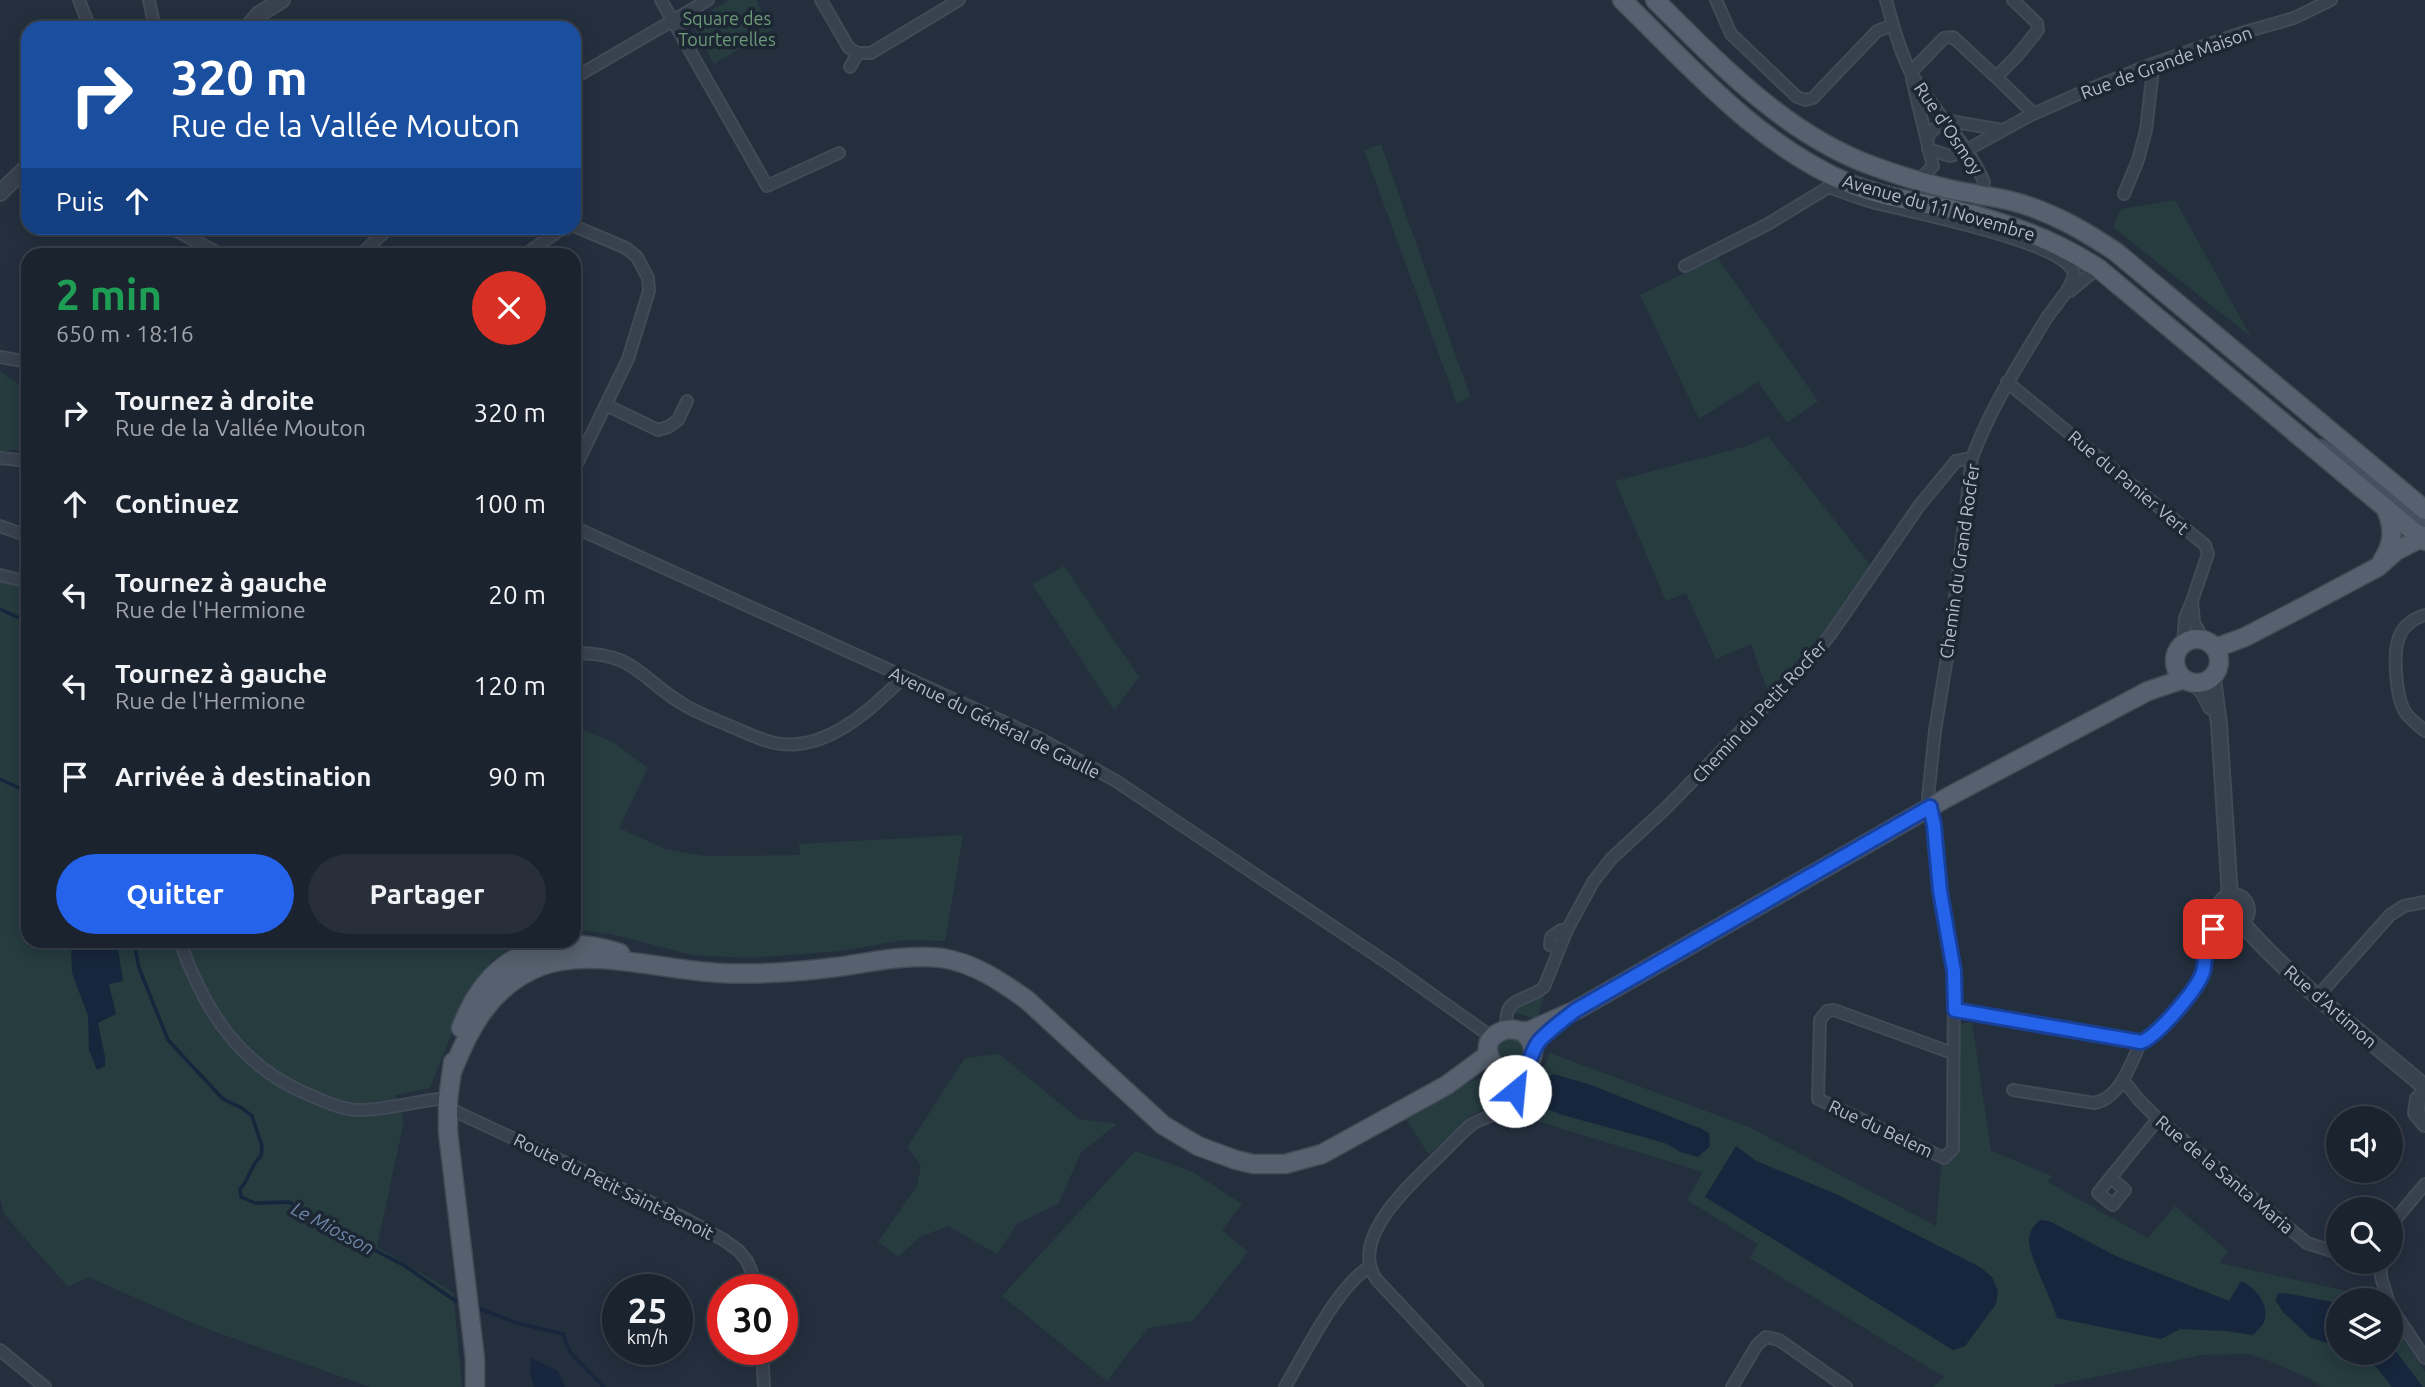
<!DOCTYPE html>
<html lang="fr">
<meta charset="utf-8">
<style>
:root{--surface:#1b232e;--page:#282f3a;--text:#f1f3f6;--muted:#a0a4aa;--line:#39404a;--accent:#2563eb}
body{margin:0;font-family:Ubuntu,sans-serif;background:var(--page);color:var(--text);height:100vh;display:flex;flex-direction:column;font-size:26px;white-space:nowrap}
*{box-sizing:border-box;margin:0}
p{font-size:23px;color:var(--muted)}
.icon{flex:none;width:38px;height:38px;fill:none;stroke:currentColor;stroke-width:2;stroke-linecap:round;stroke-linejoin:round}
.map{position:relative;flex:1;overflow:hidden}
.panel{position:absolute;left:21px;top:248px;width:560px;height:700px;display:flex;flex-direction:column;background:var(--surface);border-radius:21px;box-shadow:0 4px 18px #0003,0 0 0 2px var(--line)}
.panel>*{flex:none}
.guide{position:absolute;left:21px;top:21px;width:560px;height:214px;border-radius:21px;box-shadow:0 4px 18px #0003,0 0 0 2px var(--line);background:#1a4fa0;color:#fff;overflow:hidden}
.buttons{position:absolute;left:2326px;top:1106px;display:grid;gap:14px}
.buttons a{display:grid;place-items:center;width:77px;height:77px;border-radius:50%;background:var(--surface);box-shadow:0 4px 18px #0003,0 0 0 2px var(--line);font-size:35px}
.speed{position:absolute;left:602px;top:1274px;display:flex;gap:14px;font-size:35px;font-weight:700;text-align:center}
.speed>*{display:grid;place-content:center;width:91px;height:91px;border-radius:50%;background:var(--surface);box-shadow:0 4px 18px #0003,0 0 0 2px var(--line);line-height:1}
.speed small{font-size:18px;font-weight:400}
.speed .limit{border:10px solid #d22;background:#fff;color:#111}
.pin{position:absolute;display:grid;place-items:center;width:60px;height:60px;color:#fff;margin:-30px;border-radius:14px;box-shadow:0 4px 10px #0006}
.me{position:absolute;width:77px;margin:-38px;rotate:28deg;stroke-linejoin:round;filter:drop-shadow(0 0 5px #0008)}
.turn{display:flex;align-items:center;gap:24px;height:147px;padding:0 35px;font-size:32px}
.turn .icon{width:91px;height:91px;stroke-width:2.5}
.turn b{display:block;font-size:49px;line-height:60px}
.then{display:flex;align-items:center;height:66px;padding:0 35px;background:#0003;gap:14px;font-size:26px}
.round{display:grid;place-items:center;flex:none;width:74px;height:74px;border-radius:37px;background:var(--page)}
.head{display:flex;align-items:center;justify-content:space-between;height:119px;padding:0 35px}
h1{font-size:42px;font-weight:700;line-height:52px;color:#1e9e55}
.primary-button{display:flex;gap:14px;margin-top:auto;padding:14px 35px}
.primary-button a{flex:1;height:80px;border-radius:42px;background:var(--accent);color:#fff;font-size:28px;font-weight:700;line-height:80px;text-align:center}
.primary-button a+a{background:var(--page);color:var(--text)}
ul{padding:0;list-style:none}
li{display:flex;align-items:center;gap:21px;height:91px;padding:0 35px}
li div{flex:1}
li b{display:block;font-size:26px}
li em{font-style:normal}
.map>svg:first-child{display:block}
</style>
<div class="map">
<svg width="2425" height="1387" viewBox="0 0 2425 1387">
<rect width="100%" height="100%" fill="#242f3e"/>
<!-- green -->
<path fill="#263c3f" d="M729,0H756L772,30L714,64L694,29L697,19Z
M1381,144L1470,396L1457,404L1364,150Z
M2175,200L2251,337L2113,227L2121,209Z
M1717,257L1818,401L1787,423L1758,382L1699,419L1640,295Z
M0,371L28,391V454L14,449L0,453Z
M1768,436L1870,565L1820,637L1768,691L1751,644L1716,659L1686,593L1666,601L1615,481L1747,446Z
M1064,566L1139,677L1114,710L1032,584Z
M0,569L28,575V942H520L492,960L469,990L430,1088L395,1095L404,1121L377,1247L453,1292L462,1387H370L202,1327L88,1277L68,1287L4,1214L0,1197Z
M574,727L613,742L648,768L619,828L665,849L704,856L800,855L799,844L963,835L945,941L904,940L841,951L749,958L692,955L611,934L574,930Z
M1545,991L1537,1019L1513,1012L1515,1007Z
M1972,1022L1991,1151L2052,1176L2048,1182L2148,1238L2175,1206L2228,1251L2219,1263L2374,1297L2376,1300H2338V1353H2390L2391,1321L2425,1372V1387H2321L2312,1380L2268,1360L2248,1354L2203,1355L2055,1385L2054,1387H1933L1944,1377L1750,1258L1758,1244L1687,1200L1703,1172L1521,1116L1550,1053L1749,1127L1936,1226L1942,1160L1955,1152L1959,1024Z
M1498 1051a13 13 0 1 1 26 0a13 13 0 1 1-26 0Z
M999,1054L1079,1119L1117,1124L1081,1152L1059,1203L1017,1224L997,1254L948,1226L920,1237L898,1257L878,1242L917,1186L921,1166L907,1147L965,1058Z
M1480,1078L1488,1084L1505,1090L1501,1101L1473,1114L1430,1154L1427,1152L1406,1119L1408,1114L1448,1091Z
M1135,1151L1193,1172L1242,1204L1222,1230L1248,1252L1193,1321L1148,1328L1107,1381L1002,1296Z"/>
<!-- water -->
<path fill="#17263c" d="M71,942H117L123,981L109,984L116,1014L98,1023L105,1057V1066L97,1070L89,1050L88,1016L72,973Z
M1554,1074L1591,1085L1702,1129L1709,1133L1710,1146L1698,1157L1681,1152L1665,1143L1559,1114L1544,1107L1538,1097L1547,1079Z
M1736,1146L1756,1161L1836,1194L1980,1267L1992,1277L1998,1291L1996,1304L1965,1346L1953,1350L1705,1197Z
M2040,1220L2049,1221L2118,1257L2229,1301L2241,1281C2254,1287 2271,1304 2264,1322C2263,1326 2256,1331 2253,1335L2226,1331L2180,1329L2161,1339L2057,1318C2052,1299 2027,1253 2029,1239C2030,1231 2034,1225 2040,1220Z
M2284,1293L2338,1303V1346L2311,1338L2283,1312L2276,1301L2277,1294Z
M2391,1345L2423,1387H2392L2378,1369L2359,1353H2390Z
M531,1358L558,1371L565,1387H534L530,1371Z"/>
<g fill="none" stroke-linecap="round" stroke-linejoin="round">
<!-- stream -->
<path stroke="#17263c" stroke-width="3.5" d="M0,609L28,622
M0,779L28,792
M134,942L139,968L168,1040L223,1099L242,1108L252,1116L262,1146L261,1156C250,1165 250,1179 240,1189L241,1197L255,1203L289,1202L329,1226L405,1266L454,1300L462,1302
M476,1307L517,1323L563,1334L570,1352L604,1387"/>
<!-- minor casing -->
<g stroke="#414a57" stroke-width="14">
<path id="minor" d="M79,0L90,28
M149,0L155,28
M661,0L767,186L839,153
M821,0L849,48L858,53L850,67
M1716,0L1731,34L1797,97L1805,100L1813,98L1877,31L1893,25
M1886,0C1893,24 1899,50 1911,73C1933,110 1967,142 1984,182L1982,193L1954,209
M858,53H871L959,0
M1911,72L1944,38L1953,37L1996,77L2017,56L2038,30L2037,23L2013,0
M1996,77L2029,109L2031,115
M574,78L708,0
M1912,79L1933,166L1919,180
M1927,142L1929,134L1944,120L2002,130
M1928,149L1950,156L1965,151L2031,115L2085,91L2152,64L2238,34L2294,18L2331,0
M2124,194L2138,160L2146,130L2153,70L2152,64
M574,226L626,248L637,257L648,278L649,291L628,359L574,470
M171,228L224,256
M359,256L389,228
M523,256L563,228
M1685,266L1768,224L1829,187C1842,192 1856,197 1869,201C1907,212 2062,240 2074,273C2072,289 2055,305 2046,319C2019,364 1990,408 1972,458L1950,639L1935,731L1928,797L1934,825L1940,891L1954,971L1953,1149L1944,1158L1818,1099L1820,1020L1827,1011L1834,1010L1952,1053
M2070,291L2098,268
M0,357L28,362
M2007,382L2205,545L2208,554L2192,601
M606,405L658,430L668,427L678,420L687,401
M0,458L28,461
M0,526L28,536
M574,527L1039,738L1116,781L1392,966L1493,1038
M0,575L28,582
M2425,615C2415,618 2404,625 2400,635C2392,651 2396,697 2405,712C2410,719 2418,725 2425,731
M2183,643L2185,618L2192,601L2194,622L2203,639
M574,653C638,653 638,678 686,706C700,714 716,720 730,726C745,732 760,740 775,743C826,753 871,709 904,677
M1567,930L1593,882L1611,859L1666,808L1811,659L1830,635L1919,506L1956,461L1972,458
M180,942C205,1012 241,1068 312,1096C326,1102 343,1110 359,1110C385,1110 412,1102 439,1099L448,1100
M2318,996L2390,915L2404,906L2425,902
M1955,1010L2141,1042L2148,1040C2160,1030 2196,990 2202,975C2212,949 2196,946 2222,919
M1507,1029C1502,995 1525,1003 1544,987L1567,930H1561L1551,937L1550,945L1559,948
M2123,1080L2139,1100L2158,1119L2307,1243L2338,1253
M2013,1090L2094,1103C2120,1099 2131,1063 2141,1042
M448,1108L680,1216L724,1240L739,1251L747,1261L752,1273L754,1290
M2111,1178L2125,1190L2113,1205L2098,1193L2158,1119
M2390,1226L2425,1184
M2381,1262V1277L2388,1300
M2390,1306L2425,1358
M762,1349L764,1387
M0,1350L45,1387
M1285,1387C1304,1355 1339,1283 1370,1267
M1477,1387L1377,1280C1347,1240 1410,1185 1436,1159C1448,1148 1459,1135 1471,1125C1482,1117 1501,1115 1509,1104C1516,1096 1516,1084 1516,1073
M1732,1387L1757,1345L1766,1337L1779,1340L1846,1387"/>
</g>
<!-- tertiary casing -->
<g stroke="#414a57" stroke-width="18">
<path id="tertiary" d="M247,28L259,14L282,0
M0,193L28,166
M2213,679L2219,724L2230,896
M2195,683L2204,693L2211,707
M2219 910a14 14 0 1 1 28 0a14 14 0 1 1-28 0Z
M2241,922C2295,984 2363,1034 2425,1087
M2425,1092L2418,1099L2416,1113L2425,1124"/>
</g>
<!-- secondary casing -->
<g stroke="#414a57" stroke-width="19">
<path id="secondary" d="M2320,448L2351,464L2425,525"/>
</g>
<!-- primary casing -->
<g stroke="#414a57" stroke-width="21">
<path id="primary" d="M1622,0C1692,68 1757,144 1848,183C1881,197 1916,201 1951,209C2005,222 2051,238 2098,268L2425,541
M1655,0C1720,64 1785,134 1873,166C1897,175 1924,183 1949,189C1973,195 1998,196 2022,204C2057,215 2086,232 2116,252L2425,510
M2382,561C2394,543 2394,529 2386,509
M2175 661a22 22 0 1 1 44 0a22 22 0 1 1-44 0Z
M2213,646H2221L2245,637L2301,608L2378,567L2396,551L2425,536
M461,1028C489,954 546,930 620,953
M1524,1033C1531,1039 1535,1047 1532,1057C1520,1100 1461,1049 1502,1031C1512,1026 1519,1033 1529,1031L1576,1010L1948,797L2148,691L2184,679
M453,1062L448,1100V1132L475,1359V1387
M452,1072C470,1026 492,985 541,966C590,947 667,971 720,973C759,975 798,972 837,967C872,962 907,954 942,958C974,963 1002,982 1027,1000L1163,1125L1198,1146L1236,1160L1253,1164H1285L1322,1154L1447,1085L1489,1054"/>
</g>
<!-- minor -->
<use href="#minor" stroke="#38414e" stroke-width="10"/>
<!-- tertiary -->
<use href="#tertiary" stroke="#38414e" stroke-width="14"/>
<!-- secondary -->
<use href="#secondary" stroke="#465061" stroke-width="16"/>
<!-- primary -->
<use href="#primary" stroke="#56606e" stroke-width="18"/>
</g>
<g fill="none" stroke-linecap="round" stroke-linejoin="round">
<!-- route casing -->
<g stroke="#184099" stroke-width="18">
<path id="route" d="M1515,1091L1516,1073C1534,1066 1529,1051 1541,1039C1552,1028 1564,1019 1576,1010L1930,807L1934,825L1940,891L1954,971L1955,1010L2141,1042C2157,1037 2198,988 2203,972C2207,956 2203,943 2213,929"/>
</g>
<!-- route -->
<use href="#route" stroke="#2563eb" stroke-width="12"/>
</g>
<g text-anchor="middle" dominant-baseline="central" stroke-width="7" stroke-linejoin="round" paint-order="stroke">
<!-- park labels -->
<g font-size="18" fill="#6b9a76" stroke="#1d2633">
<text x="727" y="18">Square des<tspan x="727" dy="21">Tourterelles</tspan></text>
</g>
<!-- street labels -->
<g font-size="18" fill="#b4bcc9" stroke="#1d2633">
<text transform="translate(2166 62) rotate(-20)">Rue de Grande Maison</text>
<text transform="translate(1949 128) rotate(56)">Rue d'Osmoy</text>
<text transform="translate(1939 207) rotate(16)">Avenue du 11 Novembre</text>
<text transform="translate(2129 482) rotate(40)">Rue du Panier Vert</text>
<text transform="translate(1959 561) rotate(-82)">Chemin du Grand Rocfer</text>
<text transform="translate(1759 711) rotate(-47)">Chemin du Petit Rocfer</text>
<text transform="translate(995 722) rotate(26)">Avenue du Général de Gaulle</text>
<text transform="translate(2331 1006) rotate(41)">Rue d'Artimon</text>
<text transform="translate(1881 1128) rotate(25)">Rue du Belem</text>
<text transform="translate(2225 1174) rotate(40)">Rue de la Santa Maria</text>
<text transform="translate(614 1186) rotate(26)">Route du Petit Saint-Benoit</text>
</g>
<!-- water labels -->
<g font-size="19" font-style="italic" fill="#6d86a8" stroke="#1d2633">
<text transform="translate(333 1228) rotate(28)">Le Miosson</text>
</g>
</g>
</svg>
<div class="buttons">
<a><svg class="icon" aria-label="sound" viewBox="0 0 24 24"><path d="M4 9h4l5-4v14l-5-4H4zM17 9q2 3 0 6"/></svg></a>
<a><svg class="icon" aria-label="search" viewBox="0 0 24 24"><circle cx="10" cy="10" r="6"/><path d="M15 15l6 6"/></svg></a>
<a><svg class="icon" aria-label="layers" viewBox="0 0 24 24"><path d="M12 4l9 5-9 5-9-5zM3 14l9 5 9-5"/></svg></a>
</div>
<div class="speed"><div>25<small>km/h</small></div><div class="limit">30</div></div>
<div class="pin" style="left:2213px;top:929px;background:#d93025"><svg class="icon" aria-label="arrive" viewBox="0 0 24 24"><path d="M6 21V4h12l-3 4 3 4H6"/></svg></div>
<svg class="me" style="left:1515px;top:1091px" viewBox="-20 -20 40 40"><circle r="19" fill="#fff"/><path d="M0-13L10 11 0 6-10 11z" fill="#2563eb"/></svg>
<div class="guide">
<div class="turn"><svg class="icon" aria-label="right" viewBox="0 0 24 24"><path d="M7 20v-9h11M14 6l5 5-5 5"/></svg><div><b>320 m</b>Rue de la Vallée Mouton</div></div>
<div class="then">Puis<svg class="icon" aria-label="ahead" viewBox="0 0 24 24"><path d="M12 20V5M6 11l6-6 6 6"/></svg></div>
</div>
<section class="panel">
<div class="head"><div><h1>2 min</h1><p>650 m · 18:16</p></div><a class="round" style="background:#d93025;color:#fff"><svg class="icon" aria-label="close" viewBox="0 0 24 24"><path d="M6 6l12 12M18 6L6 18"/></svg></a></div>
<ul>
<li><svg class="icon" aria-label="right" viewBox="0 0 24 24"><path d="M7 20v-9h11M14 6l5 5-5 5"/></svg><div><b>Tournez à droite</b><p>Rue de la Vallée Mouton</p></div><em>320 m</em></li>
<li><svg class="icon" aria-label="ahead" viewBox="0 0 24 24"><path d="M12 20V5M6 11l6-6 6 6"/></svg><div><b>Continuez</b></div><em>100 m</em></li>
<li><svg class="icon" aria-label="left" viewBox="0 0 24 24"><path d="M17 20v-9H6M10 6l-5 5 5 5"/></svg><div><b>Tournez à gauche</b><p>Rue de l'Hermione</p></div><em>20 m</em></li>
<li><svg class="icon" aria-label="left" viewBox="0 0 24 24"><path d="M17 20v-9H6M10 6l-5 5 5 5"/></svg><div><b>Tournez à gauche</b><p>Rue de l'Hermione</p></div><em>120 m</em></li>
<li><svg class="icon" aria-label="arrive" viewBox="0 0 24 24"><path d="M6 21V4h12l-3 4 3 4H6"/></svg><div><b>Arrivée à destination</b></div><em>90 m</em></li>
</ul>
<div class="primary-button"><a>Quitter</a><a>Partager</a></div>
</section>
</div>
